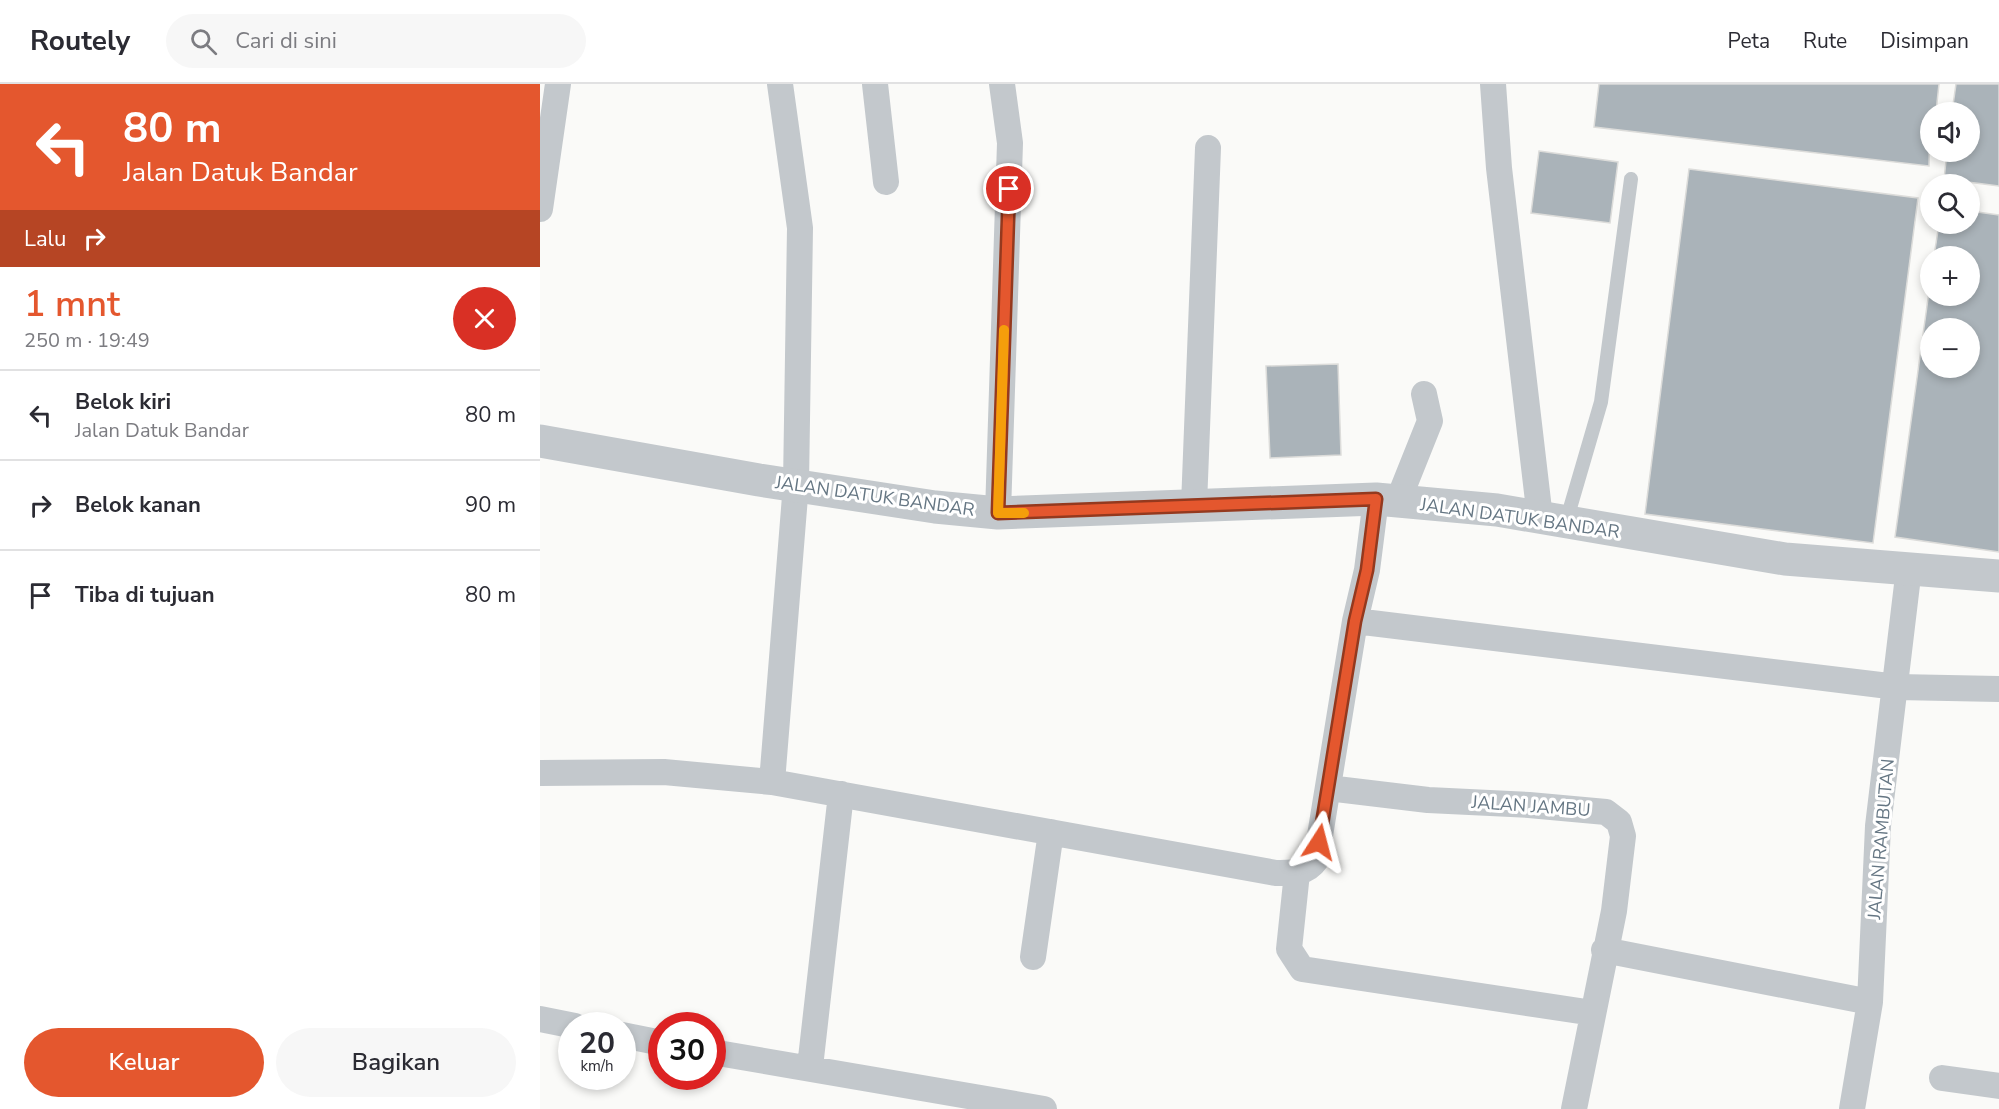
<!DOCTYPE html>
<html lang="id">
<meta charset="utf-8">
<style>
:root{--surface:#fff;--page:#f7f7f7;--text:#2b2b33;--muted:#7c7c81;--line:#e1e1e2;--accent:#e4572e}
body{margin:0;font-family:"Nunito Sans",sans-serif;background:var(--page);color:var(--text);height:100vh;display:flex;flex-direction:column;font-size:22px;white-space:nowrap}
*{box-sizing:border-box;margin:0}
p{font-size:20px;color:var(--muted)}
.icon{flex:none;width:33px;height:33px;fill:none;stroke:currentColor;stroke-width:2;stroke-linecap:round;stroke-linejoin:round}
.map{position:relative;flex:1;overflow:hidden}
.side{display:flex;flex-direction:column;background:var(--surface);width:540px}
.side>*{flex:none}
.banner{background:#e4572e;color:#fff;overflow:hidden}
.fabs{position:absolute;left:1380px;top:18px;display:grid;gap:12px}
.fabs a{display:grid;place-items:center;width:60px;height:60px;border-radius:50%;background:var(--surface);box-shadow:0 3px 9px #0003;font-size:30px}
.speed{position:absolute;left:18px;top:928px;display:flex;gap:12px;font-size:30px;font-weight:700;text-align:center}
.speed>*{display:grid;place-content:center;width:78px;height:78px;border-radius:50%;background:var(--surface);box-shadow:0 3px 9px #0003;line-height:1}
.speed small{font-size:15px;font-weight:400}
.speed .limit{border:9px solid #d22;background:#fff;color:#111}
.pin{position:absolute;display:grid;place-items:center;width:51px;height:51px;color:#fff;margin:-26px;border:3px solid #fff;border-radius:50%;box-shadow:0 2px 6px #0007}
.me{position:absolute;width:66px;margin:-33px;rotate:9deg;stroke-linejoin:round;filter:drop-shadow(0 0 4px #0008)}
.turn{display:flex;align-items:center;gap:21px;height:126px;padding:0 24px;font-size:27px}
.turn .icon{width:78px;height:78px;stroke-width:2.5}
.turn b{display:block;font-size:42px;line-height:51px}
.then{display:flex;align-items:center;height:57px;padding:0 24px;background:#0003;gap:12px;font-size:22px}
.round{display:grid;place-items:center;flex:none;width:63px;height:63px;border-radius:32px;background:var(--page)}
.summary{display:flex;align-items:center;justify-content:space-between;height:102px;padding:0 24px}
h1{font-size:36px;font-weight:600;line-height:45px;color:var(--accent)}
.cta{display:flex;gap:12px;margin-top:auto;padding:12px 24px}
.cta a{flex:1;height:69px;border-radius:36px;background:var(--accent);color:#fff;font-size:24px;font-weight:600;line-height:69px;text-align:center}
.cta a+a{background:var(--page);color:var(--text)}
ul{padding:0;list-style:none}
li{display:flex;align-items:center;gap:18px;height:90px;padding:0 24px;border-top:2px solid var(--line)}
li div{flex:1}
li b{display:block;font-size:22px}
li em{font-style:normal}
header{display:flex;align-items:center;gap:36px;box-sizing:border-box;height:84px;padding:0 30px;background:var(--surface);border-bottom:2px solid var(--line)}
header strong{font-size:28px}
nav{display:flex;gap:33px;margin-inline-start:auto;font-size:21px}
.search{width:420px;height:54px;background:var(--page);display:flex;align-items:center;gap:15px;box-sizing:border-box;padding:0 21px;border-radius:33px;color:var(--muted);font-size:22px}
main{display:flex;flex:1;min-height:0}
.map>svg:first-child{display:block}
</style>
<header>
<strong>Routely</strong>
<div class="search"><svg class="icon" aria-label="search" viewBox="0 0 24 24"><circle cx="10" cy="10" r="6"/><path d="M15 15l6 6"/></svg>Cari di sini</div>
<nav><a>Peta</a><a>Rute</a><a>Disimpan</a></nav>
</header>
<main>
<section class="side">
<div class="banner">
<div class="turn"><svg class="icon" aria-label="left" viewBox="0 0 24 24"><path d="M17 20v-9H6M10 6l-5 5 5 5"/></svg><div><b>80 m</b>Jalan Datuk Bandar</div></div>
<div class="then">Lalu<svg class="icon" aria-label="right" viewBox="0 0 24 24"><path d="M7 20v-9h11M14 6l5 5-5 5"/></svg></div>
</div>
<div class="summary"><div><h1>1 mnt</h1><p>250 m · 19:49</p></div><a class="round" style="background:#d93025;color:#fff"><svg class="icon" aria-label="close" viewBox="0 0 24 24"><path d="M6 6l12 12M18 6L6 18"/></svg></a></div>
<ul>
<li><svg class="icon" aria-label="left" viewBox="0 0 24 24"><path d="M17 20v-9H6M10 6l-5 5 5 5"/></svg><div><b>Belok kiri</b><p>Jalan Datuk Bandar</p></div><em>80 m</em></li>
<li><svg class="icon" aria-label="right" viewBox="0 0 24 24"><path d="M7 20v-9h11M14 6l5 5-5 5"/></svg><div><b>Belok kanan</b></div><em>90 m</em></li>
<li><svg class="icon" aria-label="arrive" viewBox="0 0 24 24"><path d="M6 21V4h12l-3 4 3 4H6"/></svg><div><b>Tiba di tujuan</b></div><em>80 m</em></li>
</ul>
<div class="cta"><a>Keluar</a><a>Bagikan</a></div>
</section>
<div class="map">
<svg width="1459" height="1025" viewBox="0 0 1459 1025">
<rect width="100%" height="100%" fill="#fafaf8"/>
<!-- building -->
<path fill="#aab3b9" stroke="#dcdcda" stroke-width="1.5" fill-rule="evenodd" d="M1059,0H1399L1396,28H1390L1389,82L1054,43Z
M1416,0H1459V102L1404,95L1407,68H1430V28H1412Z
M999,67L1078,78L1070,139L991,129Z
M1149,85L1378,114L1333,459L1105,430Z
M1430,127L1459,131V468L1355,453L1390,200V212H1430V172H1394L1399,140H1430ZM1390,244H1430V284H1390Z
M798,280L801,371L730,374L726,282Z"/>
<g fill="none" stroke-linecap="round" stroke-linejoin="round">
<!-- service -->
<path stroke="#c3c8cc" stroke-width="14" d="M1026,438L1061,318L1091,95"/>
<!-- minor -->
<path stroke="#c3c8cc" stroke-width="26" d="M335,0L346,98
M953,0L959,84L1000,434
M0,125L18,0
M858,417L890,337L884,310
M654,421L668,64
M458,429L470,59L462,0
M815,537L1357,603L1459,605
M0,689L124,688L232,698L736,789C752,789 766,790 776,776L815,537L827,486L836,415
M232,698L256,400L260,144L240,0
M788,704L888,716L989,721L1066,728L1079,738L1083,752L1074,827L1034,1025
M757,789L749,865L762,885L1053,929
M1064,866L1330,918
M493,873L511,748
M0,935L35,942
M82,951L122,959
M172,968L504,1025
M270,983L301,710
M1402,994L1459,1002
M1312,1025L1330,918L1338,742L1369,484"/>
<!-- tertiary -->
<path stroke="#c3c8cc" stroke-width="33" d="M0,357L219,396L395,423L458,429L836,415L957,426L1245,475L1459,492"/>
</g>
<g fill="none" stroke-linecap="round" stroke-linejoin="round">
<!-- route casing -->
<g stroke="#94391e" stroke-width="15">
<path id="route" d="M469,105L458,429L836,415L827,486L815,537L779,758"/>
</g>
<!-- route -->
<use href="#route" stroke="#e4572e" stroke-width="10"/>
<!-- slow -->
<path stroke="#f59e0b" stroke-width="10" d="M464,246L458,429H484"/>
</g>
<g text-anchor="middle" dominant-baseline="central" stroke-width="6" stroke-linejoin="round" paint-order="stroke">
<!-- street labels -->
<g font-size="18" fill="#657683" stroke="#fff">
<text transform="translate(335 412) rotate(8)">JALAN DATUK BANDAR</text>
<text transform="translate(980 434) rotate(8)">JALAN DATUK BANDAR</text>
<text transform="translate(991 722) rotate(4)">JALAN JAMBU</text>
<text transform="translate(1341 755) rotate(-85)">JALAN RAMBUTAN</text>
</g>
</g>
</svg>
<div class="fabs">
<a><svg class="icon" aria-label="sound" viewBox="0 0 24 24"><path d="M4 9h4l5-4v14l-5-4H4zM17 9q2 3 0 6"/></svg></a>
<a><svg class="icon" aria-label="search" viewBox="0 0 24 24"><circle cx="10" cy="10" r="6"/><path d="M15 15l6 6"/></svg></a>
<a>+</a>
<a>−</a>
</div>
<div class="speed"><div>20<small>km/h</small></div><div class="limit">30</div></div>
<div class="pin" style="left:469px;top:105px;background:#d93025"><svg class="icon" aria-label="arrive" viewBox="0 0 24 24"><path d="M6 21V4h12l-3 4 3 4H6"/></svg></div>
<svg class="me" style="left:779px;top:758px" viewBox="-20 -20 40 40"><path d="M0-17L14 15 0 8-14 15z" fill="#e4572e" stroke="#fff" stroke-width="4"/></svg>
</div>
</main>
